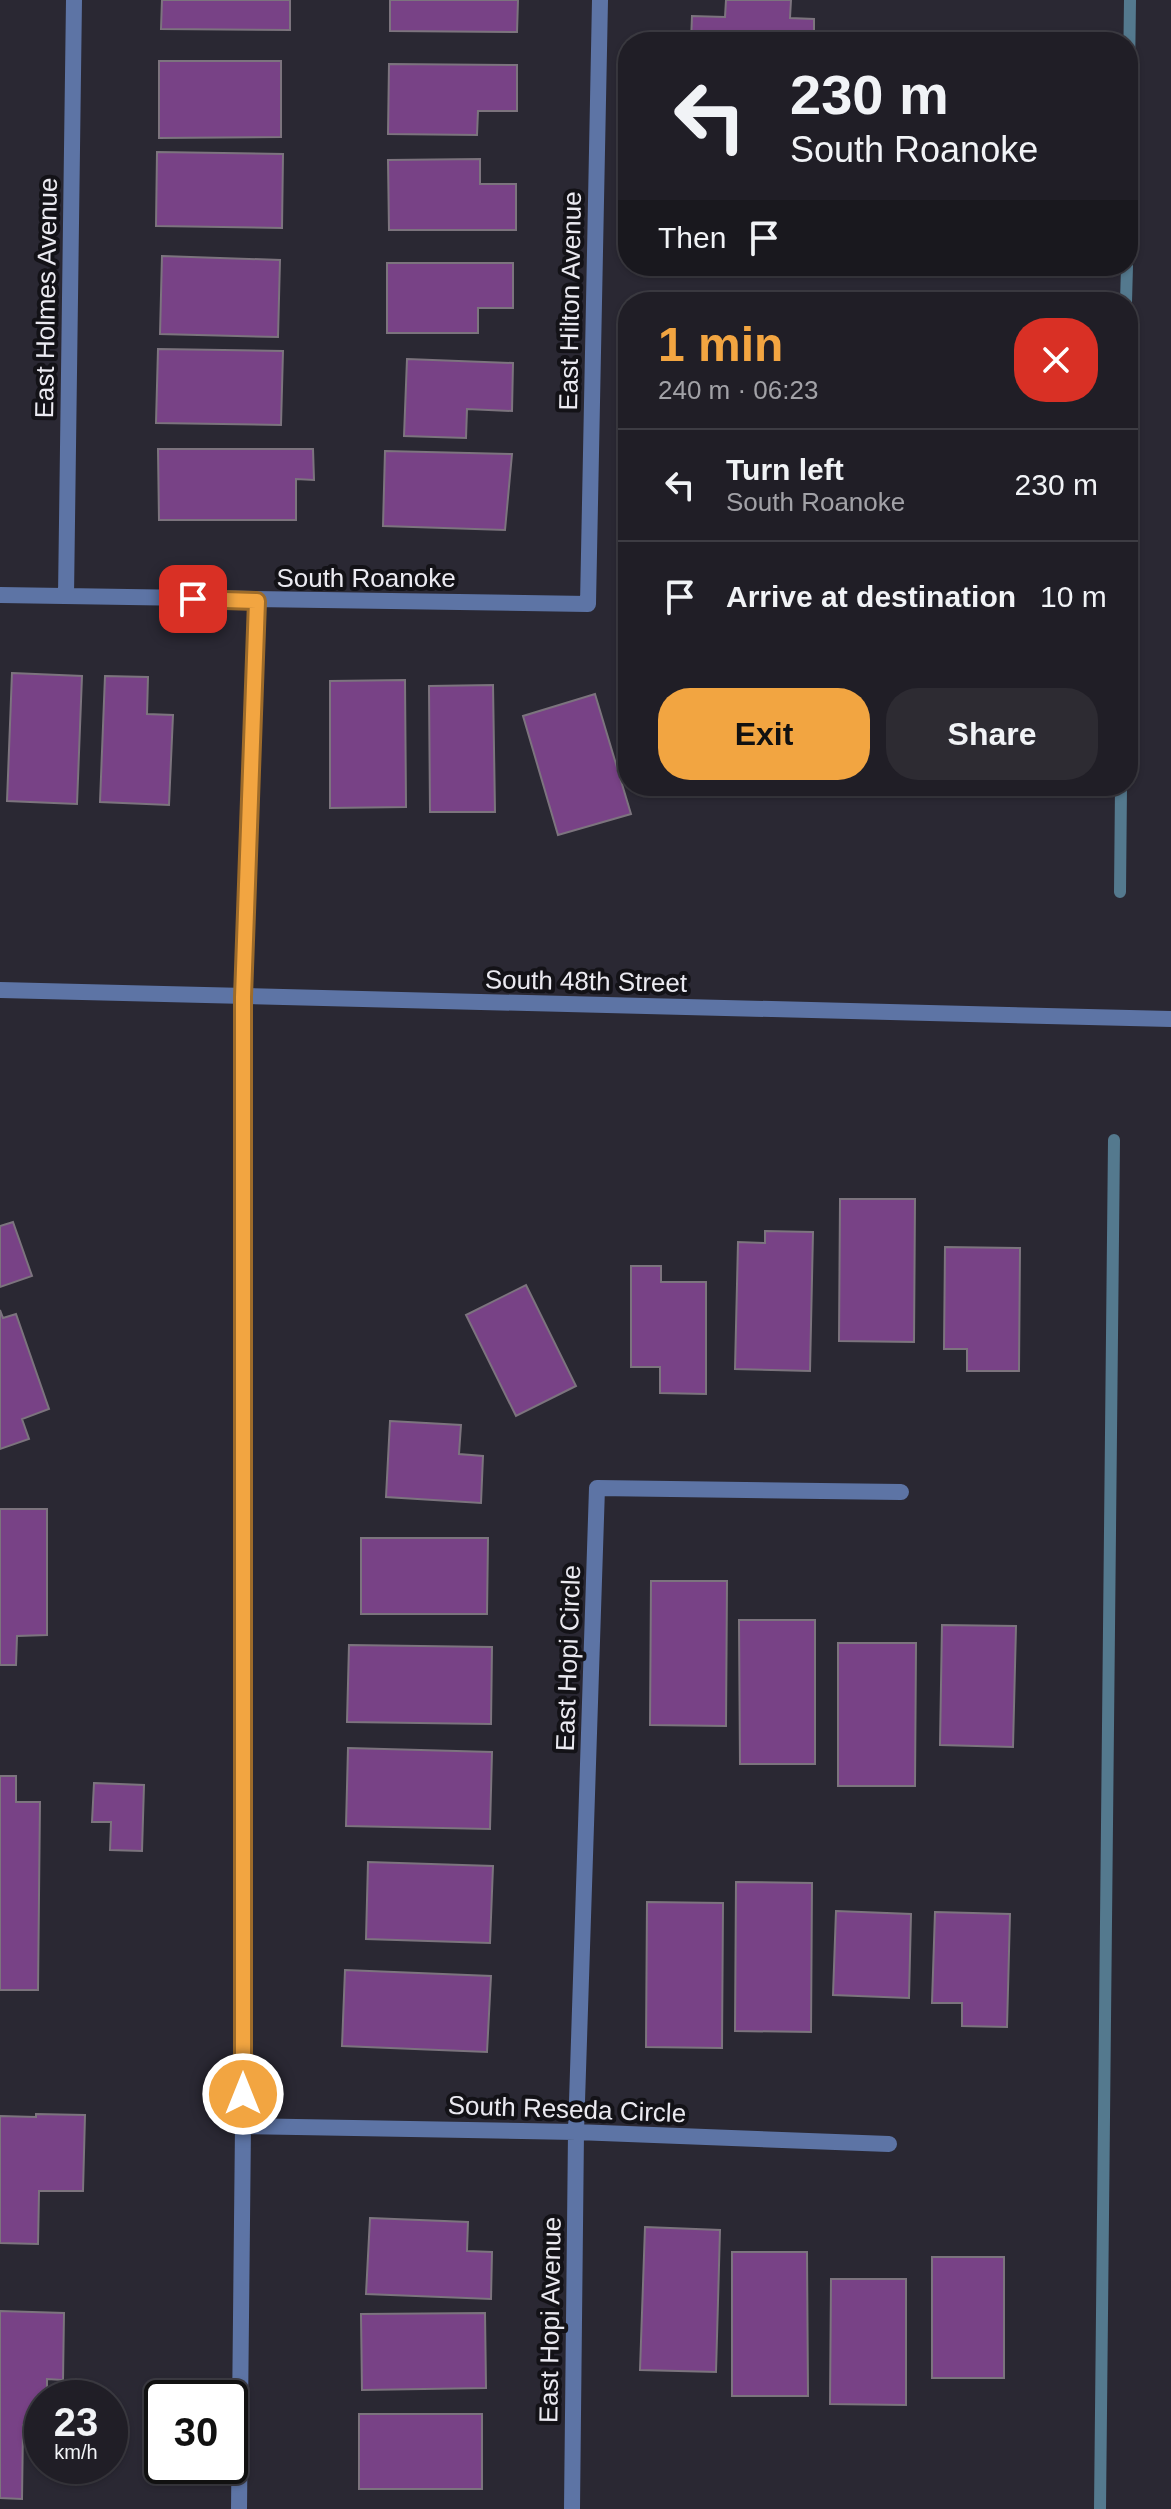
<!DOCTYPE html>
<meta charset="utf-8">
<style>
:root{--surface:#201e26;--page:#2d2b32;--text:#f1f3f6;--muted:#a2a2a7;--line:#3d3c43;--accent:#f2a541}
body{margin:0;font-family:Helvetica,sans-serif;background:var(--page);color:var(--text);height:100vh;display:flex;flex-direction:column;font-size:30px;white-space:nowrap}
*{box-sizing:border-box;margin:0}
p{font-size:26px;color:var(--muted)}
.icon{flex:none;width:44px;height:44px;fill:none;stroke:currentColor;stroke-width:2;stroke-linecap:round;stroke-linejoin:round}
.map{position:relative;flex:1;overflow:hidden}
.sheet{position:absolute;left:618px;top:292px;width:520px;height:504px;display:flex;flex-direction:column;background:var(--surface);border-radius:32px;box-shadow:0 2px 6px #0004,0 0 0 2px var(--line)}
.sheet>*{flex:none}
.hud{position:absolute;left:618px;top:32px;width:520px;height:244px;border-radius:32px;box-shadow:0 2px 6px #0004,0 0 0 2px var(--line);background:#201e26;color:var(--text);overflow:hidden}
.speed{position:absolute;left:24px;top:2380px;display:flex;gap:16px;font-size:40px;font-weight:700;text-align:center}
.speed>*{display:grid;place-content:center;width:104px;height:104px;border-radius:50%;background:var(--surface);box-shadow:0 2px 6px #0004,0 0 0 2px var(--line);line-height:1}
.speed small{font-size:20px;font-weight:400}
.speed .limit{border:4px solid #111;border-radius:12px;background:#fff;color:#111}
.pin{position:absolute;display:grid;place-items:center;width:68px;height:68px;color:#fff;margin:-34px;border-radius:16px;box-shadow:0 4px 12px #0006}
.me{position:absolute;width:88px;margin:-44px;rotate:0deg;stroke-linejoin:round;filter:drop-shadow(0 0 6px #0008)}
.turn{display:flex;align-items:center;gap:28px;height:168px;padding:0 40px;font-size:36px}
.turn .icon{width:104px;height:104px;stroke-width:2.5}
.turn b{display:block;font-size:56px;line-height:68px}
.then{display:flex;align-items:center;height:76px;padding:0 40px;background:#0003;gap:16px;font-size:30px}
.round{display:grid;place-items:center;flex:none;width:84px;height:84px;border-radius:32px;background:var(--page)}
.head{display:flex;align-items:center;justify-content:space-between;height:136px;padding:0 40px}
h1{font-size:48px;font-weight:700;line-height:60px;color:var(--accent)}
.cta{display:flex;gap:16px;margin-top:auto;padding:16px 40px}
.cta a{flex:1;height:92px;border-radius:32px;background:var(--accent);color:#111;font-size:32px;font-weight:700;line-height:92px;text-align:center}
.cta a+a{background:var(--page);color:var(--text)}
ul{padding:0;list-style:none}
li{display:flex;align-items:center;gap:24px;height:112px;padding:0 40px;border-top:2px solid var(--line)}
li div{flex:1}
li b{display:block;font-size:30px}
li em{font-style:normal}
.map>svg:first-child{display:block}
</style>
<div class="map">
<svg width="1171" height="2509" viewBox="0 0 1171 2509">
<rect width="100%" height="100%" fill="#2a2833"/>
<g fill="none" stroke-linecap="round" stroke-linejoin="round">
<!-- stream -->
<path stroke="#54798e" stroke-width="12" d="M1128,152L1130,0
M1126,302L1127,266
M1120,892L1121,786
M1100,2509L1114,1140"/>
</g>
<!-- building -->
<path fill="#784286" stroke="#7c747e" stroke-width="2" d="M162,0H290V30L161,29Z
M390,0H518L517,32L390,31Z
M726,0H791L790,18L814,19V42H691L692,16L725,17Z
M159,61H281V137L159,138Z
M389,64L517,65V111H478L477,135L388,134Z
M157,152L283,154L282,228L156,226Z
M480,159V184H516V230H389L388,160Z
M162,256L280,260L278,337L160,334Z
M387,263H513V308H478V333H387Z
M691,266H825V270H691Z
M158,349L283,351L281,425L156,423Z
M407,359L513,363L512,411L467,409L466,438L404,436Z
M158,449H313L314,480L296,479V520H159Z
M385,451L512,454L505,530L383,526Z
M12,673L82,676L77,804L7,801Z
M105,676L148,677L147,714L173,715L169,805L100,802Z
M405,680L406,807L330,808V681Z
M493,685L495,812H430L429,686Z
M595,694L631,814L558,835L523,716Z
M840,1199H915L914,1342L839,1341Z
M13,1222L32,1276L0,1287V1226Z
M765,1231L813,1232L810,1371L735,1369L738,1242L765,1243Z
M945,1247L1020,1248L1019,1371H967V1349H944Z
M631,1266H661V1282H706V1394L660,1393V1367H631Z
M526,1285L576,1386L516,1416L466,1315Z
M0,1310L3,1318L16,1314L49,1409L22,1419L29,1439L0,1449Z
M390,1421L461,1425L459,1454L483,1456L481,1503L386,1497Z
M0,1509H47V1635L17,1636L16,1665H0Z
M361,1538H488L487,1614H361Z
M651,1581H727L726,1726L650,1725Z
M739,1620H815V1764H740Z
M942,1625L1016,1626L1013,1747L940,1745Z
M838,1643H916L915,1786H838Z
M349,1645L492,1647L491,1724L347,1722Z
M348,1748L492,1752L490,1829L346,1826Z
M0,1776H16V1802H40L38,1990H0Z
M94,1783L144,1785L142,1851L110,1850L111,1822H92Z
M368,1862L493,1866L490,1943L366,1939Z
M736,1882L812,1883L811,2032L735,2031Z
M647,1902L723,1903L722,2048L646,2047Z
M836,1911L911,1914L909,1998L833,1995Z
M935,1912L1010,1914L1007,2027L962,2026V2003H932Z
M345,1970L491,1976L487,2052L342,2046Z
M36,2114L85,2115L83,2191H39L38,2244L0,2243V2116L36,2117Z
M370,2218L468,2222L467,2251L492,2252L491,2299L366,2294Z
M645,2227L720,2230L716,2372L640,2370Z
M732,2252H807L808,2396H732Z
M932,2257H1004V2378H932Z
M831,2279H906V2405L830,2404Z
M0,2311L64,2313L63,2380L47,2379V2398H42V2425H23L22,2499L0,2498Z
M485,2313L486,2388L362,2390L361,2314Z
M359,2414H482V2489H359Z"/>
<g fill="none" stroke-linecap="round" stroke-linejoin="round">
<!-- minor -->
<path stroke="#5d74a5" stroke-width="16" d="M0,595L588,604L600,0
M66,596L74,0
M243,2126L576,2132L889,2144
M239,2509L243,2126V997L257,601
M572,2509L576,2132L597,1488L901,1492"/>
<!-- tertiary -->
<path stroke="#5d74a5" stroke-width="16" d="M0,990L1171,1019"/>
</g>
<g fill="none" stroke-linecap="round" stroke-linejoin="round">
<!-- route casing -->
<g stroke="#9d6b2a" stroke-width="20">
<path id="route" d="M193,599L257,601L243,997V2094"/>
</g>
<!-- route -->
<use href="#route" stroke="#f2a541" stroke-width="14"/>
</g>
<g text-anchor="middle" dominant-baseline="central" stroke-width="8" stroke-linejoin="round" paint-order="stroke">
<!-- street labels -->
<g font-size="26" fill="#ebeaf1" stroke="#131217">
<text transform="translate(46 298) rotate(-89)">East Holmes Avenue</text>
<text transform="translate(570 301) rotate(-89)">East Hilton Avenue</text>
<text x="366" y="578">South Roanoke</text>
<text transform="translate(586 981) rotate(1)">South 48th Street</text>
<text transform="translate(568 1658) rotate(-88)">East Hopi Circle</text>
<text transform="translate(567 2109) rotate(2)">South Reseda Circle</text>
<text transform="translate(550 2320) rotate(-89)">East Hopi Avenue</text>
</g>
</g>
</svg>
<div class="speed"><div>23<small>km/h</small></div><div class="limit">30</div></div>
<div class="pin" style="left:193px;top:599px;background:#d93025"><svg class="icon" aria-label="arrive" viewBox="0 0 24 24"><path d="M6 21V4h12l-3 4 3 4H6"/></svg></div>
<svg class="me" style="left:243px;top:2094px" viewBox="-20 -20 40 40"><circle r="17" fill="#f2a541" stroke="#fff" stroke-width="3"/><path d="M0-11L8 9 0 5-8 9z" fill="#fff"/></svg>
<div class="hud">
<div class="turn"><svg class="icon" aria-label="left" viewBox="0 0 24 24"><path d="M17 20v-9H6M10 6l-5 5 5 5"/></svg><div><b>230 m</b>South Roanoke</div></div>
<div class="then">Then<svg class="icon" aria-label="arrive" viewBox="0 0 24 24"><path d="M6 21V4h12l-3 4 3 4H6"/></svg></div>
</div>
<section class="sheet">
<div class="head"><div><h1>1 min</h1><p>240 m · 06:23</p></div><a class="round" style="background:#d93025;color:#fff"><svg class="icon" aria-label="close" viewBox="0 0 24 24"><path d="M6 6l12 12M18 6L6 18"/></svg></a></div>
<ul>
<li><svg class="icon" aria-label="left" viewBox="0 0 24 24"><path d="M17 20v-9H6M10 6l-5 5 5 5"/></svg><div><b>Turn left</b><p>South Roanoke</p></div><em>230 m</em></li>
<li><svg class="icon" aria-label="arrive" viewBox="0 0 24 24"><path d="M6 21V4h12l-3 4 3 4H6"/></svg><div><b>Arrive at destination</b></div><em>10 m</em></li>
</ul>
<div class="cta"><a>Exit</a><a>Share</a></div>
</section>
</div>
